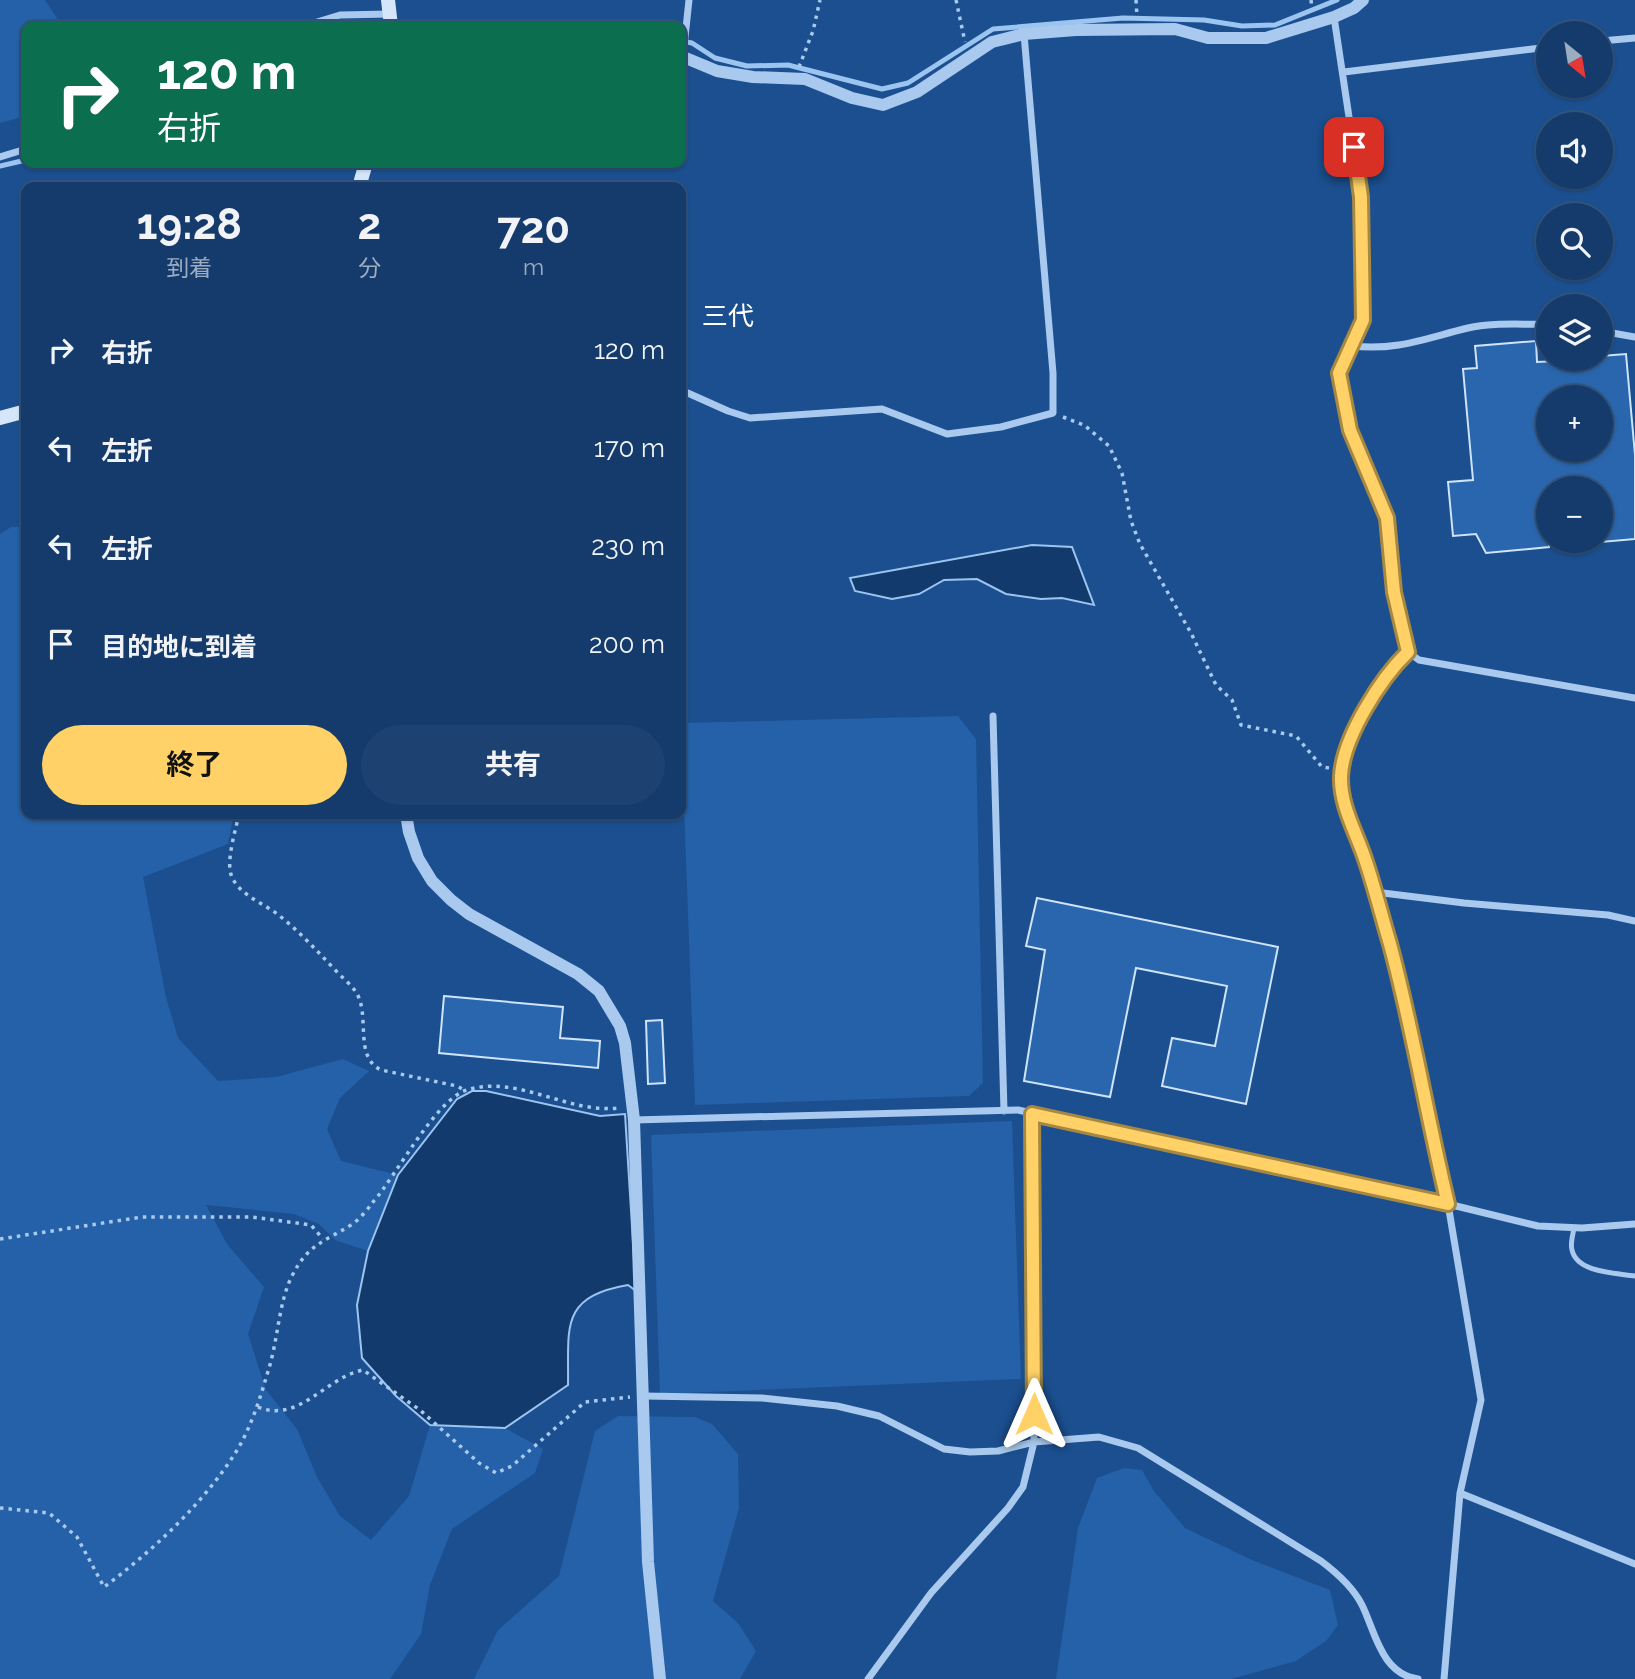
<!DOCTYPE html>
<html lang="ja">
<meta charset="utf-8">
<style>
:root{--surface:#143b6b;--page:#1d4271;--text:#f1f3f6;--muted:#9dadc1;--line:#33557e;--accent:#ffd166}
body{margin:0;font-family:Raleway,"Noto Sans JP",sans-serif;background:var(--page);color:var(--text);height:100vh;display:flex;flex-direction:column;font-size:26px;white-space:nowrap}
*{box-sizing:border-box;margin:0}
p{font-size:23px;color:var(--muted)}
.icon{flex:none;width:38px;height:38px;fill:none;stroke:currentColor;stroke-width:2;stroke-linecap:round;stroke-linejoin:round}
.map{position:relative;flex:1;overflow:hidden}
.panel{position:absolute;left:21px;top:182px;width:665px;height:637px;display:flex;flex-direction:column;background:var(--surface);border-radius:14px;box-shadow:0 2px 5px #0004,0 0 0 2px var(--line)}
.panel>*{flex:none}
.hud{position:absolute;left:21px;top:21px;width:665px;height:147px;border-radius:14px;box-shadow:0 2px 5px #0004,0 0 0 2px var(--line);background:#0b6e4f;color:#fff;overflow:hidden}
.needle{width:46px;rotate:150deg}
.tools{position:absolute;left:1536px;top:21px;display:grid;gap:14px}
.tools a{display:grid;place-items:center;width:77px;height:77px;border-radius:50%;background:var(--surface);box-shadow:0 2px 5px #0004,0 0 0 2px var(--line);font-size:35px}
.pin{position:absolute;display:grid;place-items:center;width:60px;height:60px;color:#fff;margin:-30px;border-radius:14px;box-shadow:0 4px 10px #0006}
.me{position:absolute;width:77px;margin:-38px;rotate:0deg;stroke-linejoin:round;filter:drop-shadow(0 0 5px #0008)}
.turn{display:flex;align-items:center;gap:24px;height:147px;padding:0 21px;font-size:32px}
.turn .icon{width:91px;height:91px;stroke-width:2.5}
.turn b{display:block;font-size:49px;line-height:60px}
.eta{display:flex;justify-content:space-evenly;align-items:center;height:119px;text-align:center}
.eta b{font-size:42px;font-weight:700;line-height:49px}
.button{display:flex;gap:14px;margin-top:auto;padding:14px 21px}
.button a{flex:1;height:80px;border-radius:42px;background:var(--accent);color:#111;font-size:28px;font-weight:700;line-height:80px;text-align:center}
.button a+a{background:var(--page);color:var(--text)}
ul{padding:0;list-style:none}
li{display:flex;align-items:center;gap:21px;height:98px;padding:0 21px}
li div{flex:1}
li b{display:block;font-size:26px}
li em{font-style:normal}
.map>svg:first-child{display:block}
</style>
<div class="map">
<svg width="1635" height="1679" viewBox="0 0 1635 1679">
<rect width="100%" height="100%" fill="#1b4f8f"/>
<!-- green -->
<path fill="#2461a8" d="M0,0H45L62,26H26V116L0,123Z
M11,527H26V814H234L228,844L143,877L166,997L178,1038L218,1081L276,1077L343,1059L369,1071L340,1098L327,1129L341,1161L398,1175L368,1251L335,1240L319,1224L294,1214L206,1205L227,1244L264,1287L248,1334L266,1390L297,1429L317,1477L340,1516L371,1540L409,1496L430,1425L505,1428L543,1449L535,1473L452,1529L430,1585L421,1634L390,1679H0V534Z
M958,716L976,739L983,1083L969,1096L695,1105L681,723Z
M1012,1121L1021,1379L660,1394L651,1135Z
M618,1416L695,1417L712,1424L738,1454L739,1508L713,1601L738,1623L756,1651L740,1679H474L498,1630L559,1576L595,1431Z
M1124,1468L1142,1470L1154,1491L1185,1528L1252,1560L1330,1590L1338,1625L1326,1641L1296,1661L1231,1679H1056L1078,1528L1097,1478Z"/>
<!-- water -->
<path fill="#123a6d" stroke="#9cc4f0" stroke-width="2" d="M1032,545L1072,547L1094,605L1062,598L1041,599L1006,594L977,579L944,580L919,594L892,599L855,591L850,578Z
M472,1091H486L600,1116L625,1114L636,1291L628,1285C559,1297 569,1328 568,1385L505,1428L430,1425L396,1396L362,1358L357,1305L368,1251L398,1175L457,1099Z"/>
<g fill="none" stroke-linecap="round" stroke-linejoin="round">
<!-- stream -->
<path stroke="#9cc4f0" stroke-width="5" d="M681,41L692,43L715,58L747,66L788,65L882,89L908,83L993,29L1123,18L1204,20L1242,26L1275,25L1337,0
M0,166L26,160"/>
</g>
<!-- building -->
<path fill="#2a66ad" stroke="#cfe3fa" stroke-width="2" fill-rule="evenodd" d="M1536,341L1537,362L1601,359V356L1626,354L1635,455V539L1601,542V488H1549V547L1486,553L1476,534L1453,536L1448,482L1473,480L1463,369L1477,368L1475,346ZM1549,397H1601V450H1549Z
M1037,898L1278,947L1246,1104L1162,1086L1172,1038L1215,1046L1227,986L1136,968L1110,1097L1024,1081L1045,950L1026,946Z
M444,996L563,1007L560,1038L600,1041L598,1068L439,1053Z
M662,1020L665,1083L648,1084L646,1021Z"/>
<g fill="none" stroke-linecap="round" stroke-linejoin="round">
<!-- path -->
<path stroke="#a9c9ee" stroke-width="3.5" stroke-dasharray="3.5 5" stroke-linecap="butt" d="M956,0L965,42
M1136,0L1137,17
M1311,0L1312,8
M799,67L813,31L820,0
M1063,417L1084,425L1109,446L1122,473L1131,521L1140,544L1191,633L1216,685L1232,700L1241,725L1296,736L1322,767L1330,768
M239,814C236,829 225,863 232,877C240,896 266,904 281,917C302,934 319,953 338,973C344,979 351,985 356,992C371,1016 353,1056 381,1070L457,1086L464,1090
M0,1239L142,1217H252L311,1225L323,1239
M258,1407C299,1424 326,1377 363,1370L420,1410L479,1463L496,1473L512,1466L585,1402L630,1397
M0,1508L49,1513L77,1537L104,1587C154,1550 207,1500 239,1447C253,1422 261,1395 269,1368C278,1339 279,1301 292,1276C308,1244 324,1242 351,1225C359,1220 367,1210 373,1202C396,1176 436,1099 467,1090C517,1074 568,1114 618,1108"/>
<!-- service -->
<path stroke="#a9c9ee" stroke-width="5" d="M1574,1228C1573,1234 1570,1244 1572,1250C1577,1273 1616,1273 1635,1276"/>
<!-- minor -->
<path stroke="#a9c9ee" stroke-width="7" d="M1334,17L1361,197L1363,319L1338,373L1350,430L1387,518L1394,592L1408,652L1419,660L1635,698
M304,26L340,15L390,14
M1601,41L1635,38
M683,56L689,0
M1344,72L1549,47
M0,157L26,149
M1601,331L1635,337
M1352,346C1397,351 1426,338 1468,328C1493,322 1523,325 1549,324
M681,390L728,411L750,418L882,409L947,434L1001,427L1053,413V373L1024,34
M1408,652L1383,678L1363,714L1346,751L1341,775L1344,805L1365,860L1405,998L1431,1135L1448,1204L1481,1400L1460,1493L1444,1679
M993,716L1004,1111
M1375,892L1464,903L1608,915L1635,921
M634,1120L1018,1110L1448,1204L1538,1226L1582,1228L1635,1224
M644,1396L762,1398L837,1406L879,1416L944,1449L970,1452L998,1451L1034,1442L1099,1437L1138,1448L1321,1561C1337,1573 1353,1587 1362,1605C1375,1631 1381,1674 1418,1679
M1460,1493L1635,1564
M868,1679L931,1593L1008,1508L1023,1487L1034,1442L1032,1114"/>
<!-- tertiary -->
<path stroke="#a9c9ee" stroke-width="12" d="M681,56L717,71L753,77L805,79L852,98L883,105L917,92L992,42L1024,34L1076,30L1175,29L1208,38H1266L1334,17L1354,8L1363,0
M406,814L409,832L418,858L432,881L451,900L469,914L578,974L599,991L620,1026L625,1043L634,1120L648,1562L660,1679"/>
<!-- secondary -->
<path stroke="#d6e6fa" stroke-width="14" d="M388,0L391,26
M359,187L366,163
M0,418L26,411"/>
</g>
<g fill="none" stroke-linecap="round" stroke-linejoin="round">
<!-- route casing -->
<g stroke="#a68842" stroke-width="18">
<path id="route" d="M1034,1414L1032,1114L1448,1204C1427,1117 1413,1029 1390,944C1382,917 1375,889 1366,862C1357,833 1340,807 1341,776C1343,737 1381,678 1408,652L1394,592L1387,518L1350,430L1339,373L1363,320L1361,197L1354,147"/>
</g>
<!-- route -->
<use href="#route" stroke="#ffd166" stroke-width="12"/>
</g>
<g text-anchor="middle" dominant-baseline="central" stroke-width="7" stroke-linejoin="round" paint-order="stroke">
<!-- quarter labels -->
<g font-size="26" fill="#fff" stroke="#1b4f8f">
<text x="728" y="316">三代</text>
</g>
</g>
</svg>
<div class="tools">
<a><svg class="needle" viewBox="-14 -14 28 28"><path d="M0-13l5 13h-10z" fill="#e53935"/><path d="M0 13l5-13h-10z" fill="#9dadc1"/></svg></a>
<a><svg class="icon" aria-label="sound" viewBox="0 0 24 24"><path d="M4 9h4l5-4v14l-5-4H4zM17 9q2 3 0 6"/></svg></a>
<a><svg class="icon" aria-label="search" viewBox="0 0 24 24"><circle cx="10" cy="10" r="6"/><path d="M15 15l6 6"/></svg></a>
<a><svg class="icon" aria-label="layers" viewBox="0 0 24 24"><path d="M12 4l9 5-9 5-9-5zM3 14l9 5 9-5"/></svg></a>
<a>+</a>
<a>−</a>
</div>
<div class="pin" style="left:1354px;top:147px;background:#d93025"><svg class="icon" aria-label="arrive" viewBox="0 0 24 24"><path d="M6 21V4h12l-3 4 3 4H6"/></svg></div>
<svg class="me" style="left:1034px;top:1414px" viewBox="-20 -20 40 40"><path d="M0-17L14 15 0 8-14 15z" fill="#ffd166" stroke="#fff" stroke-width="4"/></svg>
<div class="hud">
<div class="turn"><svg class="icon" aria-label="right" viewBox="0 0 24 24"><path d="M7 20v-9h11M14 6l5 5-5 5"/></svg><div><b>120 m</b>右折</div></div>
</div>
<section class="panel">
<div class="eta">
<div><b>19:28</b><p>到着</p></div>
<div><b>2</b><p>分</p></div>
<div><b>720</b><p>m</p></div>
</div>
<ul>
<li><svg class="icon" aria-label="right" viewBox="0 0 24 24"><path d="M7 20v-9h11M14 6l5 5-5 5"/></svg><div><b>右折</b></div><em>120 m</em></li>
<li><svg class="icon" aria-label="left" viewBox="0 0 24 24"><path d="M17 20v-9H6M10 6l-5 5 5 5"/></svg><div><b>左折</b></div><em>170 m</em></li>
<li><svg class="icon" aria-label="left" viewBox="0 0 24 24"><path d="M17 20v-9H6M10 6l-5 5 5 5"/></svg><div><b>左折</b></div><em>230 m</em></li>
<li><svg class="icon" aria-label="arrive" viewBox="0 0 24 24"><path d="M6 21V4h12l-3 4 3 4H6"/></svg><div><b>目的地に到着</b></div><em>200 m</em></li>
</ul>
<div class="button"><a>終了</a><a>共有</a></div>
</section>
</div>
